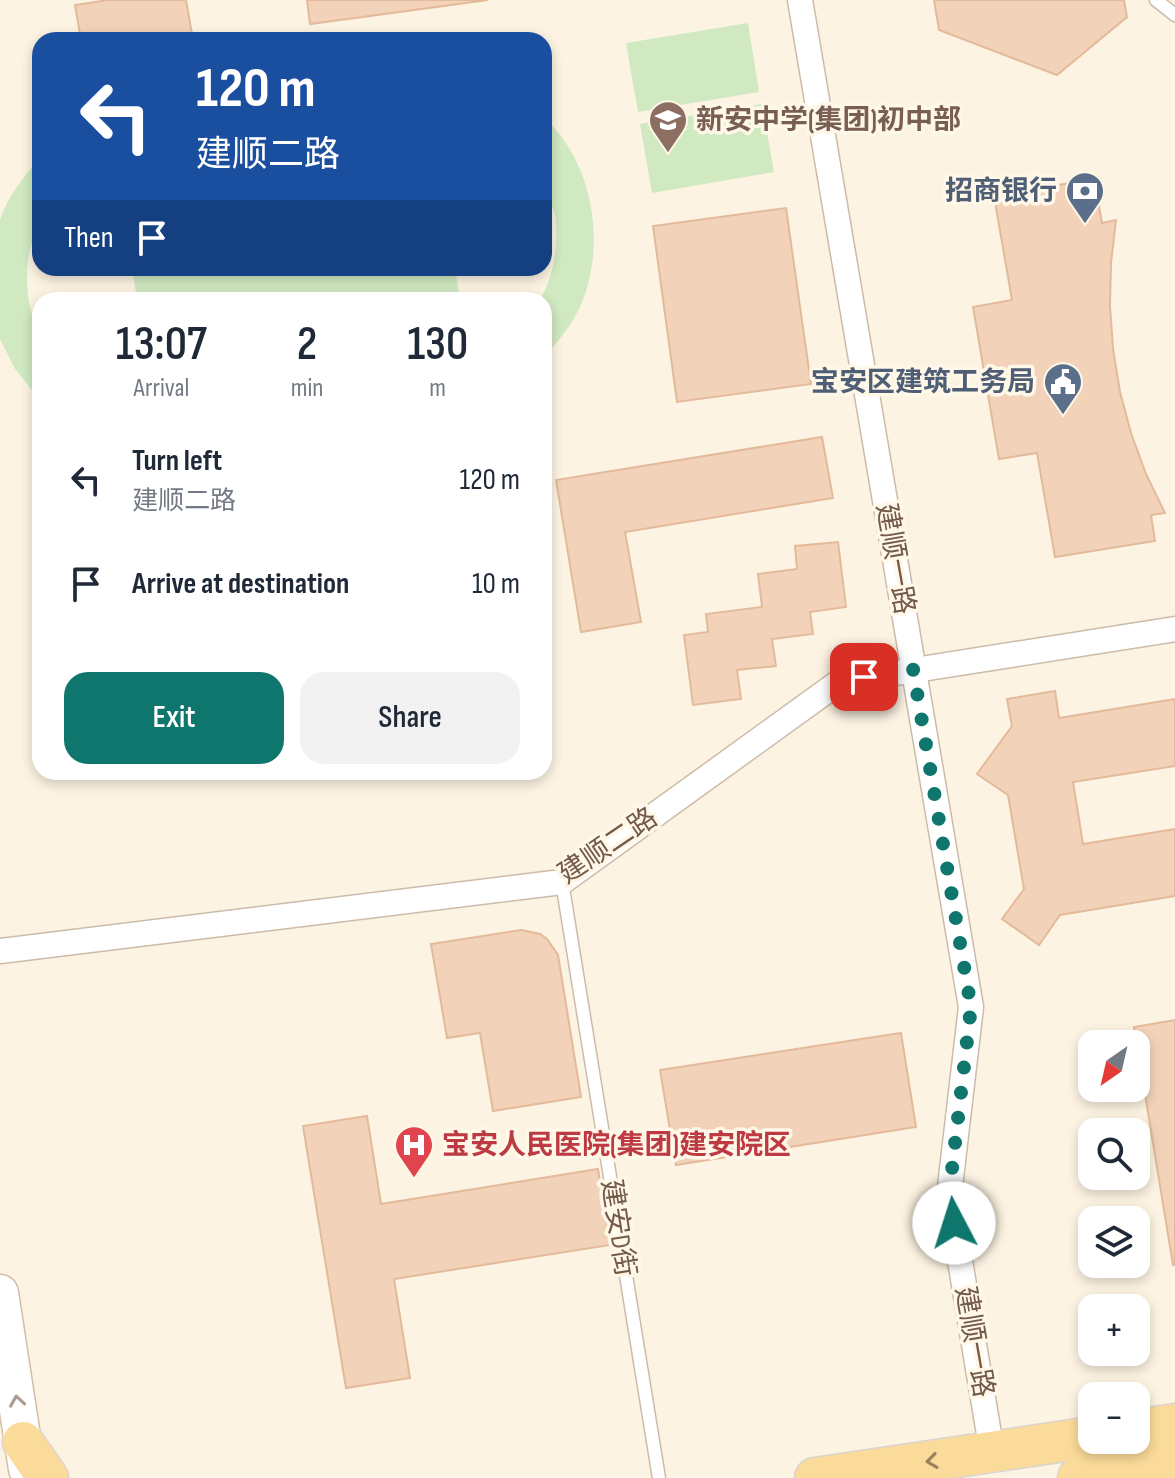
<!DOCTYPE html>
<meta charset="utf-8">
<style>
:root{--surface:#fff;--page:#f2f2f3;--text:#1f2937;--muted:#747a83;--accent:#0f766e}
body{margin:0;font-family:"Sofia Sans Condensed","Noto Sans SC",sans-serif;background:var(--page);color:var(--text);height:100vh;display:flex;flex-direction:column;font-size:30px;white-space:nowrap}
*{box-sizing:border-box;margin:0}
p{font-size:26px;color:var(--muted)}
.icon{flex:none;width:44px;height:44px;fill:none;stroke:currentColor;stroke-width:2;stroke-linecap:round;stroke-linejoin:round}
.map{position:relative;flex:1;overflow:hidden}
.drawer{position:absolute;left:32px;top:292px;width:520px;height:488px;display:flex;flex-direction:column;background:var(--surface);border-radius:24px;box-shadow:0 4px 12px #0003}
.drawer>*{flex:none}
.hud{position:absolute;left:32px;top:32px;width:520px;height:244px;border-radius:24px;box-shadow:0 4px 12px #0003;background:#1a4fa0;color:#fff;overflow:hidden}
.needle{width:52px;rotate:214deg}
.tools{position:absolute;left:1078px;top:1030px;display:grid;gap:16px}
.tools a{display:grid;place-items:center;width:72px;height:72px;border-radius:16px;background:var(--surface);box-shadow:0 4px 12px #0003;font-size:40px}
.pin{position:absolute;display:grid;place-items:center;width:68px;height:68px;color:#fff;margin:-34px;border-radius:16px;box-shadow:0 4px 12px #0006}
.me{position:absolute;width:88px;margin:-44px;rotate:355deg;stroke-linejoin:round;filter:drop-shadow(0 0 6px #0008)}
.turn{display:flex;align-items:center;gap:28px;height:168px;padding:0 32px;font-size:36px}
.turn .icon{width:104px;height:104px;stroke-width:2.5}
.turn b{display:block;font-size:56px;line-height:68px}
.then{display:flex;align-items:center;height:76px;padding:0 32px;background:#0003;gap:16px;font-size:30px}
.eta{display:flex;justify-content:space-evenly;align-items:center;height:136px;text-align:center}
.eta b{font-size:48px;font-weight:600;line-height:56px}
.primary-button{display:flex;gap:16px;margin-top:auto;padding:16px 32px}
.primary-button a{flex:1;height:92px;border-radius:24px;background:var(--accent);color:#fff;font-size:32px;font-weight:600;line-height:92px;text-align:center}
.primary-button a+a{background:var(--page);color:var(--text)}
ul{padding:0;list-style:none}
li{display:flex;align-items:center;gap:24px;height:104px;padding:0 32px}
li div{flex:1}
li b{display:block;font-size:30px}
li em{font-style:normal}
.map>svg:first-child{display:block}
</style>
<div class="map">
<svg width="1175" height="1478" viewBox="0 0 1175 1478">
<rect width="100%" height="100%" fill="#fcf3e2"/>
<!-- green -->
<path fill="#d0e9c1" d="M748,23L759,92L638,112L626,43Z
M762,104L774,172L652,193L640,124Z
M544,117C594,164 607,245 580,307C571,326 558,342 544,357V300H540C554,276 559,243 555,215C552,203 545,191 544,179C542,159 544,137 544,117Z
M40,158C40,176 43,203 40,220C38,230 32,240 30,250C24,278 27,309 40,335V400L15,369L0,339V220C8,196 23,177 40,158Z
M132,268H455L460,300H137Z"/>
<!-- building -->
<path fill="#f2d3ba" stroke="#e4ba9a" stroke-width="2" d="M108,0H186L193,40H81L75,5Z
M307,0H488L310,24Z
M934,0H1124L1127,17L1057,75L939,30Z
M1094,179L1102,223L1116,220L1111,263L1110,306L1113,349L1120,392L1131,433L1146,474L1165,513L1151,515L1155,541L1055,557L1037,453L999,459L973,307L1012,300L994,196Z
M786,208L811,384L677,402L653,226Z
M822,437L833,498L625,532L641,622L581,632L556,480Z
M838,542L846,607L810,612L813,634L772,639L776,666L737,670L741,699L693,705L684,635L708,632L706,614L762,607L758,574L797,569L795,546Z
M1055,691L1059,718L1175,699V766L1073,782L1083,844L1175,829V896L1060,915L1039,945L1002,919L1024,889L1008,795L977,774L1012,726L1007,699Z
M521,930L540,934L547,939L558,955L581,1097L493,1111L480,1033L447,1038L431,944Z
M1175,1020V1265H1173L1134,1027Z
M901,1033L916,1127L676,1165L660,1070Z
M367,1116L381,1204L598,1169L610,1245L394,1279L410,1378L346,1388L303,1126Z"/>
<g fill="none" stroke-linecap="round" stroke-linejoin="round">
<!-- service casing -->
<g stroke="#cdbba9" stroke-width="15">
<path id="service" d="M1156,0L1175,15
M562,882L659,1478"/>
</g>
<!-- minor casing -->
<g stroke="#cdbba9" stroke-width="27">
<path id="minor" d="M800,0L971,1007L949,1195L992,1452
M0,951L562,882L839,682L1175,629"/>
</g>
<!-- secondary casing -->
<g stroke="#d2bda9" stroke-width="39">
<path id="secondary" d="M0,1293L27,1469"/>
</g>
<!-- primary casing -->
<g stroke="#dbd4d0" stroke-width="43">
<path id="primary" d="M1136,1430L1175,1424
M23,1442L48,1478
M815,1478L1092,1437
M1078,1478L1175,1463"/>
</g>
<!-- service -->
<use href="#service" stroke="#fff" stroke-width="12"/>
<!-- minor -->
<use href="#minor" stroke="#fff" stroke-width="24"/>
<!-- secondary -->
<use href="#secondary" stroke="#fff" stroke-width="36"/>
<!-- primary -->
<use href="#primary" stroke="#fbdb9a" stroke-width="40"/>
</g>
<!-- one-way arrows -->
<defs><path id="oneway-chevron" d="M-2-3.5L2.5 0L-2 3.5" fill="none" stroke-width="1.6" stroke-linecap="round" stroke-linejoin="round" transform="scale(2)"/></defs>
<use stroke="#ac9c92" href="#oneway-chevron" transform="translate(17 1401) rotate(-99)"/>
<use stroke="#9c8161" href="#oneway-chevron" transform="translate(932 1461) rotate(172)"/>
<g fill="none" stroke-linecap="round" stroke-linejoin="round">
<!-- route -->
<path stroke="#0f766e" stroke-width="14" stroke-dasharray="0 25.2" d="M864,677L913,669L971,1007L949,1195L954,1223"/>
</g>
<!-- icons -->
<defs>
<g id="school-pin" transform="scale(2)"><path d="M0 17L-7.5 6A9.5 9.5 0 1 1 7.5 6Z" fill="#8d6e63" stroke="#fff7e8"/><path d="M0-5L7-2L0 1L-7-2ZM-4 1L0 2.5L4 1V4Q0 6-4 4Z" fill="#fff"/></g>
<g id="bank-pin" transform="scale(2)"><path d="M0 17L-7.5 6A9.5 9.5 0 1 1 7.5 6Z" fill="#5c6f8a" stroke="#fff7e8"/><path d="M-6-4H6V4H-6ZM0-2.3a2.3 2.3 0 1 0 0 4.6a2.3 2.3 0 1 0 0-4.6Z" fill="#fff"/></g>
<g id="civic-pin" transform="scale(2)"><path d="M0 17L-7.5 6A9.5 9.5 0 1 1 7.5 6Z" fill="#5c6f8a" stroke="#fff7e8"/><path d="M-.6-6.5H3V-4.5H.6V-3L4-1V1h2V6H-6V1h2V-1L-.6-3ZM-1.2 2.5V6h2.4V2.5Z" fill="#fff"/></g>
<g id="hospital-pin" transform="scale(2)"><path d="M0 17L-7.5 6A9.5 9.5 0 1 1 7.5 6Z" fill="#e0444e" stroke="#fff7e8"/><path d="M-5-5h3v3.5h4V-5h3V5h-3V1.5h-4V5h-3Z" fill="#fff"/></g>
</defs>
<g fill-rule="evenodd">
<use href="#school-pin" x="668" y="120"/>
<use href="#bank-pin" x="1085" y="191"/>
<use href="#civic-pin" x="1063" y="382"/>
<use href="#hospital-pin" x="414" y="1145"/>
</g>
<g text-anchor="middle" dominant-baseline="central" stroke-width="7" stroke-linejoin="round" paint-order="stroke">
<!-- education labels -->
<g font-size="28" font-weight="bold" fill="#785e54" stroke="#fff7e8" text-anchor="start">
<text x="696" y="120">新安中学(集团)初中部</text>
</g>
<!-- service labels -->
<g font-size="28" font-weight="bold" fill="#4e5e75" stroke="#fff7e8" text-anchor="end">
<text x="1057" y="191">招商银行</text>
<text x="1035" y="382">宝安区建筑工务局</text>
</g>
<!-- street labels -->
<g font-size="28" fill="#745a49" stroke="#fff7e8">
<text transform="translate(895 559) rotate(80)">建顺一路</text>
<text transform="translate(608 846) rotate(-34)">建顺二路</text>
<text transform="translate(618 1228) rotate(81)">建安D街</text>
<text transform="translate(974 1342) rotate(80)">建顺一路</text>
</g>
<!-- health labels -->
<g font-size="28" font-weight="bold" fill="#be3a42" stroke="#fff7e8" text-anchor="start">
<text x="442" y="1145">宝安人民医院(集团)建安院区</text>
</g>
</g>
</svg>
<div class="tools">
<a><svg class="needle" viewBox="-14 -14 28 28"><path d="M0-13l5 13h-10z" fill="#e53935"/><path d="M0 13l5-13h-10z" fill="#747a83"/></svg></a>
<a><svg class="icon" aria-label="search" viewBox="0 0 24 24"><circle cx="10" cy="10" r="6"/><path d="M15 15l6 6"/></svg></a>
<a><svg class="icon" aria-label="layers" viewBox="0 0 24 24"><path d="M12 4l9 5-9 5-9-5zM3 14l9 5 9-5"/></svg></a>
<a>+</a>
<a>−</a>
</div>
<div class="pin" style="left:864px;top:677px;background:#d93025"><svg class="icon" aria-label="arrive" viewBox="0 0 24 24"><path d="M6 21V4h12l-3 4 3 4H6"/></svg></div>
<svg class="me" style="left:954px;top:1223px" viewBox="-20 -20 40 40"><circle r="19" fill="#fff"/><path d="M0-13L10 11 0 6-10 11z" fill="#0f766e"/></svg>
<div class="hud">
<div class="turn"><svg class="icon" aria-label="left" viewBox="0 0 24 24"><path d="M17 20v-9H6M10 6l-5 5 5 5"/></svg><div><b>120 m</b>建顺二路</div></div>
<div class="then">Then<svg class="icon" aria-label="arrive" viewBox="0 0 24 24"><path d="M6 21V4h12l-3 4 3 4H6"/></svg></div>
</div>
<section class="drawer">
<div class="eta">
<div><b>13:07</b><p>Arrival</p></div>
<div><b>2</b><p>min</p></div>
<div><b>130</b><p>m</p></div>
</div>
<ul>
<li><svg class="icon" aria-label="left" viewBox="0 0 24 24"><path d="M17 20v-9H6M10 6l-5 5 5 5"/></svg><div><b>Turn left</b><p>建顺二路</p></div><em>120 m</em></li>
<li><svg class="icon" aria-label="arrive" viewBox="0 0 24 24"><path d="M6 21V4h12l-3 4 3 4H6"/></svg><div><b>Arrive at destination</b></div><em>10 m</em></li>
</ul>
<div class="primary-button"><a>Exit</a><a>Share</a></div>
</section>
</div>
